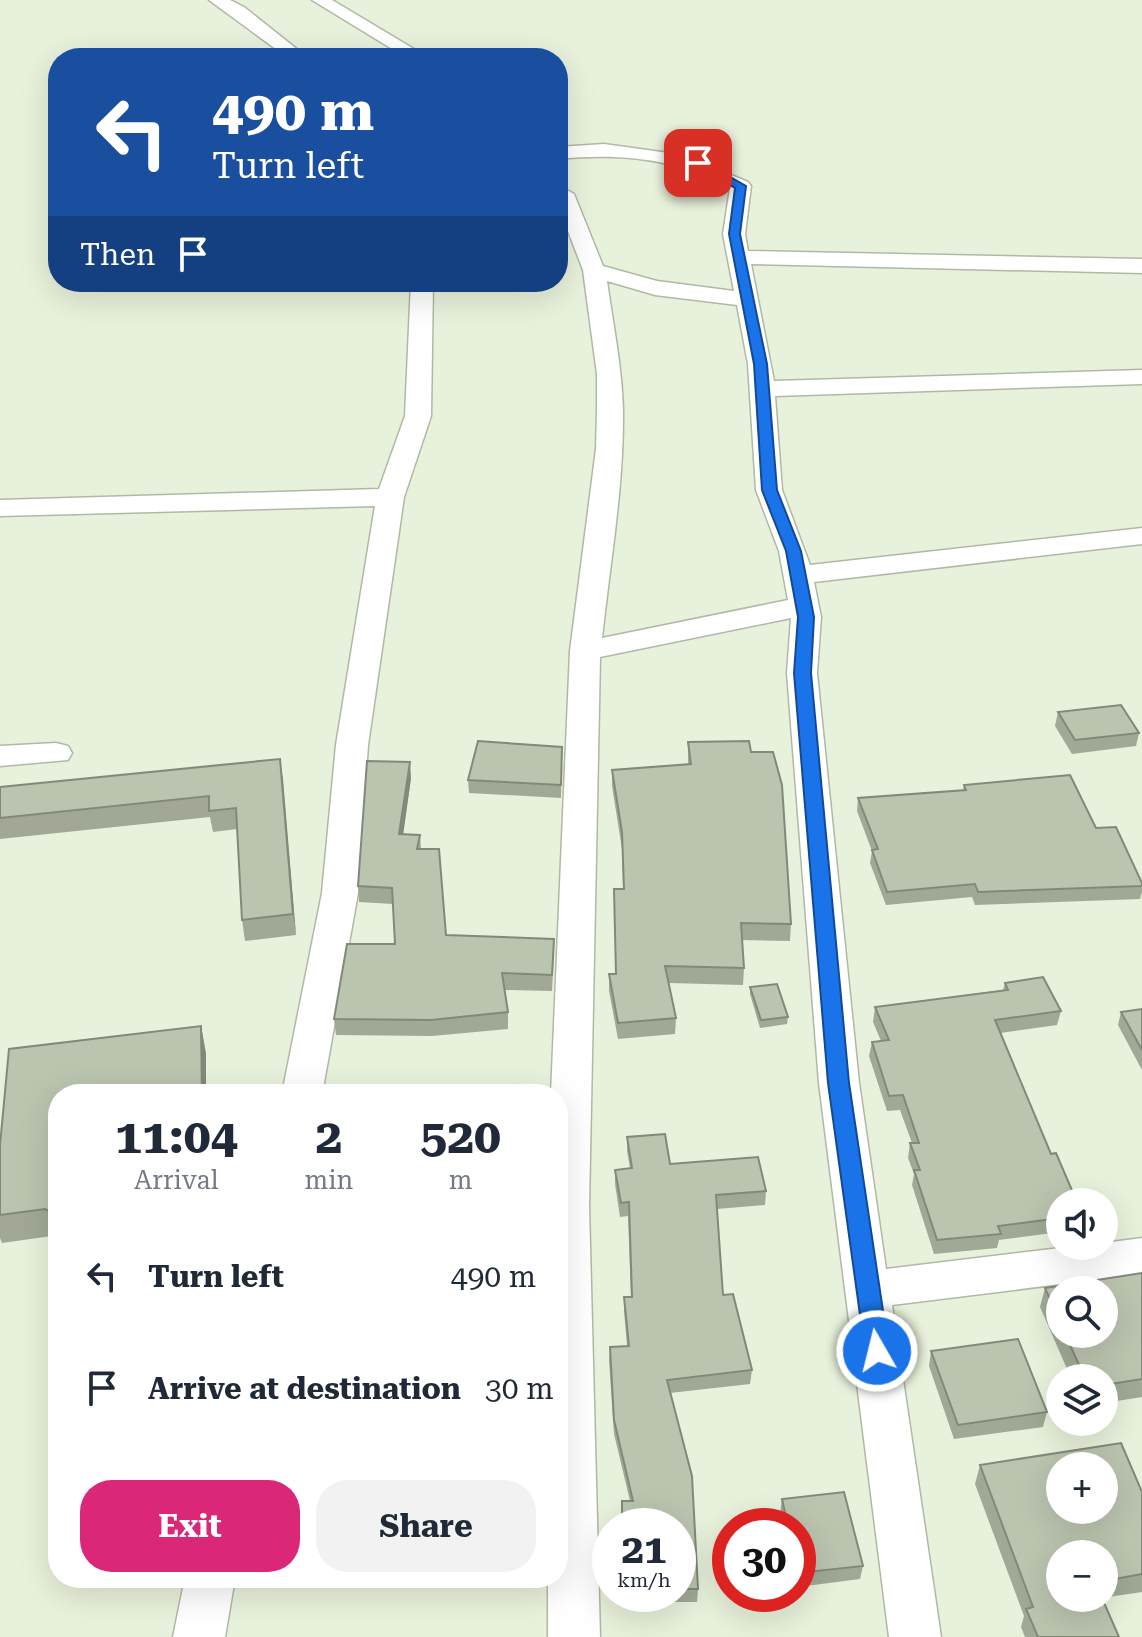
<!DOCTYPE html>
<meta charset="utf-8">
<style>
:root{--surface:#fff;--page:#f2f2f3;--text:#1f2937;--muted:#747a83;--accent:#db2777}
body{margin:0;font-family:"Roboto Serif",serif;background:var(--page);color:var(--text);height:100vh;display:flex;flex-direction:column;font-size:30px;white-space:nowrap}
*{box-sizing:border-box;margin:0}
p{font-size:26px;color:var(--muted)}
.icon{flex:none;width:44px;height:44px;fill:none;stroke:currentColor;stroke-width:2;stroke-linecap:round;stroke-linejoin:round}
.map{position:relative;flex:1;overflow:hidden}
.panel{position:absolute;left:48px;top:1084px;width:520px;height:504px;display:flex;flex-direction:column;background:var(--surface);border-radius:32px;box-shadow:0 8px 32px #0002}
.panel>*{flex:none}
.guide{position:absolute;left:48px;top:48px;width:520px;height:244px;border-radius:32px;box-shadow:0 8px 32px #0002;background:#1a4fa0;color:#fff;overflow:hidden}
.buttons{position:absolute;left:1046px;top:1188px;display:grid;gap:16px}
.buttons a{display:grid;place-items:center;width:72px;height:72px;border-radius:50%;background:var(--surface);box-shadow:0 8px 32px #0002;font-size:40px}
.speed{position:absolute;left:592px;top:1508px;display:flex;gap:16px;font-size:40px;font-weight:700;text-align:center}
.speed>*{display:grid;place-content:center;width:104px;height:104px;border-radius:50%;background:var(--surface);box-shadow:0 8px 32px #0002;line-height:1}
.speed small{font-size:20px;font-weight:400}
.speed .limit{border:12px solid #d22;background:#fff;color:#111}
.pin{position:absolute;display:grid;place-items:center;width:68px;height:68px;color:#fff;margin:-34px;border-radius:16px;box-shadow:0 4px 12px #0006}
.me{position:absolute;width:88px;margin:-44px;rotate:352deg;stroke-linejoin:round;filter:drop-shadow(0 0 6px #0008)}
.turn{display:flex;align-items:center;gap:28px;height:168px;padding:0 32px;font-size:36px}
.turn .icon{width:104px;height:104px;stroke-width:2.5}
.turn b{display:block;font-size:56px;line-height:68px}
.then{display:flex;align-items:center;height:76px;padding:0 32px;background:#0003;gap:16px;font-size:30px}
.eta{display:flex;justify-content:space-evenly;align-items:center;height:136px;text-align:center}
.eta b{font-size:48px;font-weight:700;line-height:56px}
.primary-button{display:flex;gap:16px;margin-top:auto;padding:16px 32px}
.primary-button a{flex:1;height:92px;border-radius:32px;background:var(--accent);color:#fff;font-size:32px;font-weight:700;line-height:92px;text-align:center}
.primary-button a+a{background:var(--page);color:var(--text)}
ul{padding:0;list-style:none}
li{display:flex;align-items:center;gap:24px;height:112px;padding:0 32px}
li div{flex:1}
li b{display:block;font-size:30px}
li em{font-style:normal}
.map>svg:first-child{display:block}
</style>
<div class="map">
<svg width="1142" height="1637" viewBox="0 0 1142 1637">
<rect width="100%" height="100%" fill="#e8f1db"/>
<g fill="none" stroke-linecap="round" stroke-linejoin="round">
<!-- minor casing -->
<g stroke="#b1b9a4" stroke-width="3">
<path id="minor" d="M209,0H230L244,7L308,58H288Z
M312,0H332L429,58H407Z
M604,144L683,155L748,182L751,186L745,234L748,251L1142,259V273L751,264L774,381L1142,370V384L775,396L782,490L810,565L1142,528V544L814,582L821,617L817,673L859,1083L886,1269L1077,1246H1104V1243L1142,1238V1274L892,1305L941,1637H889L819,1083L787,673L791,618L600,657L589,1206L600,1637H548V1578H558V1094H551L570,651L596,449L597,410V374L583,270L558,205V185L574,194L603,266L657,281L734,291L723,234L730,188C677,158 619,153 558,159V147ZM607,281L655,295L737,305L748,364L756,490L779,551L788,600L602,638C610,563 624,486 623,410C622,367 613,324 607,281Z
M411,282H433L431,416L404,497L368,745L358,893L322,1094H282L322,893L336,745L375,506L0,516V500L379,489L405,416Z
M56,743L68,746L72,753L68,760L0,766V746Z
M185,1578H235L225,1637H173Z"/>
</g>
<!-- minor -->
<use href="#minor" fill="#fff" fill-rule="evenodd"/>
</g>
<!-- wall -->
<path fill="#a1a996" fill-rule="evenodd" d="M1058,712L1139,733L1136,746L1072,754L1055,726Z
M688,742L751,752L791,924L790,941L742,940L744,968L743,985L669,983L676,1018L675,1034L618,1039L609,991V974H616L614,889H623L622,849L612,786V770L688,765Z
M562,747L561,798L469,793L468,780Z
M280,759L296,935L245,941L242,920L237,829L213,832L210,817L0,839V787Z
M411,778L403,834L420,835L421,849L446,935L554,955L552,991L504,990L508,1012V1029L432,1036L336,1035L334,1019L395,944L393,904L359,902L358,886Z
M964,785L1096,828L1142,883V892L1140,899L975,905L972,897L886,905L870,863L872,851L857,811L858,798L963,790Z
M1005,983L1061,1011L1057,1025L1000,1033L1060,1202V1232L999,1240L997,1248L934,1254L912,1185L914,1174L908,1158L910,1143H912L900,1110L887,1111L869,1056L872,1042L881,1041L873,1022L875,1007L1003,990Z
M750,987L788,1017L787,1024L760,1028L750,994Z
M1142,1009V1070L1118,1025L1121,1012Z
M201,1026L206,1054V1094H58V1239L52,1236L2,1243L0,1238V1145L9,1049Z
M627,1137L670,1164L766,1191L765,1205L717,1209L723,1295L752,1370L750,1384L670,1393L698,1589L697,1602H622V1594H678V1526H621L622,1501H630L614,1434L609,1360L610,1347L627,1346L624,1311V1297H631L628,1216L620,1217L615,1184V1170L630,1168L627,1151Z
M1142,1273V1397L1104,1403V1378H1071L1040,1307L1045,1288ZM1060,1290L1104,1334H1060Z
M931,1351L1047,1412L1043,1427L954,1439L929,1366Z
M980,1465L1142,1492V1592L1102,1598L1119,1637H1025L1021,1627L1024,1616L975,1484ZM1104,1554V1598H1060Z
M782,1499L863,1566L860,1579L798,1587V1526H783L780,1513Z"/>
<!-- shaded-wall -->
<path fill="#83897a" d="M280,759L283,779L296,935L293,914Z
M410,762L411,778L401,850L399,834Z
M201,1026L206,1054V1094H202Z"/>
<!-- building -->
<path fill="#bbc4af" stroke="#83897a" stroke-width="2" fill-rule="evenodd" d="M1121,705L1139,733L1075,740L1058,712Z
M478,741L562,747L561,785L468,780Z
M749,741L751,752H773L782,785L791,924L741,923L744,968L665,966L676,1018L618,1023L609,974H616L614,889H624L622,832L612,770L691,764L688,742Z
M280,759L293,914L242,920L236,808L209,811V796L0,818V787Z
M367,761L410,762L399,834L420,835L417,849H439L446,935L554,939L552,975L502,973L508,1012L431,1020L334,1019L347,944H395L392,888L358,886Z
M1070,775L1096,828L1116,827L1142,883V886L978,892L975,884L887,892L872,850L878,849L858,798L966,790L964,785Z
M1043,977L1061,1011L995,1020L1051,1154L1056,1153L1077,1202H1060V1218L998,1226L1001,1234L937,1240L914,1170H920L910,1143H919L903,1095L889,1096L872,1042L889,1040L875,1007L1008,990L1005,983Z
M777,984L788,1017L761,1020L750,987Z
M1142,1009V1050L1121,1012Z
M201,1026L202,1094H58V1215L45,1209L0,1215V1145L9,1049Z
M665,1134L670,1164L758,1157L766,1191L716,1195L723,1295L733,1294L752,1370L667,1380L692,1476L698,1589H678V1526H622V1501H633L614,1420L610,1347L629,1346L624,1297H632L629,1202L621,1203L615,1170L632,1168L627,1137Z
M1142,1273V1379L1104,1385V1378H1085L1065,1334H1104V1290H1060V1322L1045,1288Z
M1018,1339L1047,1412L958,1425L931,1351Z
M1121,1443L1142,1492V1574L1104,1581V1554H1060V1598H1102L1119,1637H1038L1026,1609L1033,1607L980,1465ZM1060,1466H1104V1510H1060Z
M844,1492L863,1566L798,1573V1526H788L782,1499Z"/>
<!-- route -->
<path fill="#1a73e8" stroke="#114b97" stroke-width="2" d="M694,161H702L746,186L740,234L767,364L777,490L801,551L814,617L811,673L849,1083L889,1351L886,1358L877,1361L868,1358L865,1351L828,1083L794,673L798,617L786,551L762,490L754,364L729,234L735,188L694,165Z"/>
</svg>
<div class="buttons">
<a><svg class="icon" aria-label="sound" viewBox="0 0 24 24"><path d="M4 9h4l5-4v14l-5-4H4zM17 9q2 3 0 6"/></svg></a>
<a><svg class="icon" aria-label="search" viewBox="0 0 24 24"><circle cx="10" cy="10" r="6"/><path d="M15 15l6 6"/></svg></a>
<a><svg class="icon" aria-label="layers" viewBox="0 0 24 24"><path d="M12 4l9 5-9 5-9-5zM3 14l9 5 9-5"/></svg></a>
<a>+</a>
<a>−</a>
</div>
<div class="speed"><div>21<small>km/h</small></div><div class="limit">30</div></div>
<div class="pin" style="left:698px;top:163px;background:#d93025"><svg class="icon" aria-label="arrive" viewBox="0 0 24 24"><path d="M6 21V4h12l-3 4 3 4H6"/></svg></div>
<svg class="me" style="left:877px;top:1351px" viewBox="-20 -20 40 40"><circle r="17" fill="#1a73e8" stroke="#fff" stroke-width="3"/><path d="M0-11L8 9 0 5-8 9z" fill="#fff"/></svg>
<div class="guide">
<div class="turn"><svg class="icon" aria-label="left" viewBox="0 0 24 24"><path d="M17 20v-9H6M10 6l-5 5 5 5"/></svg><div><b>490 m</b>Turn left</div></div>
<div class="then">Then<svg class="icon" aria-label="arrive" viewBox="0 0 24 24"><path d="M6 21V4h12l-3 4 3 4H6"/></svg></div>
</div>
<section class="panel">
<div class="eta">
<div><b>11:04</b><p>Arrival</p></div>
<div><b>2</b><p>min</p></div>
<div><b>520</b><p>m</p></div>
</div>
<ul>
<li><svg class="icon" aria-label="left" viewBox="0 0 24 24"><path d="M17 20v-9H6M10 6l-5 5 5 5"/></svg><div><b>Turn left</b></div><em>490 m</em></li>
<li><svg class="icon" aria-label="arrive" viewBox="0 0 24 24"><path d="M6 21V4h12l-3 4 3 4H6"/></svg><div><b>Arrive at destination</b></div><em>30 m</em></li>
</ul>
<div class="primary-button"><a>Exit</a><a>Share</a></div>
</section>
</div>
